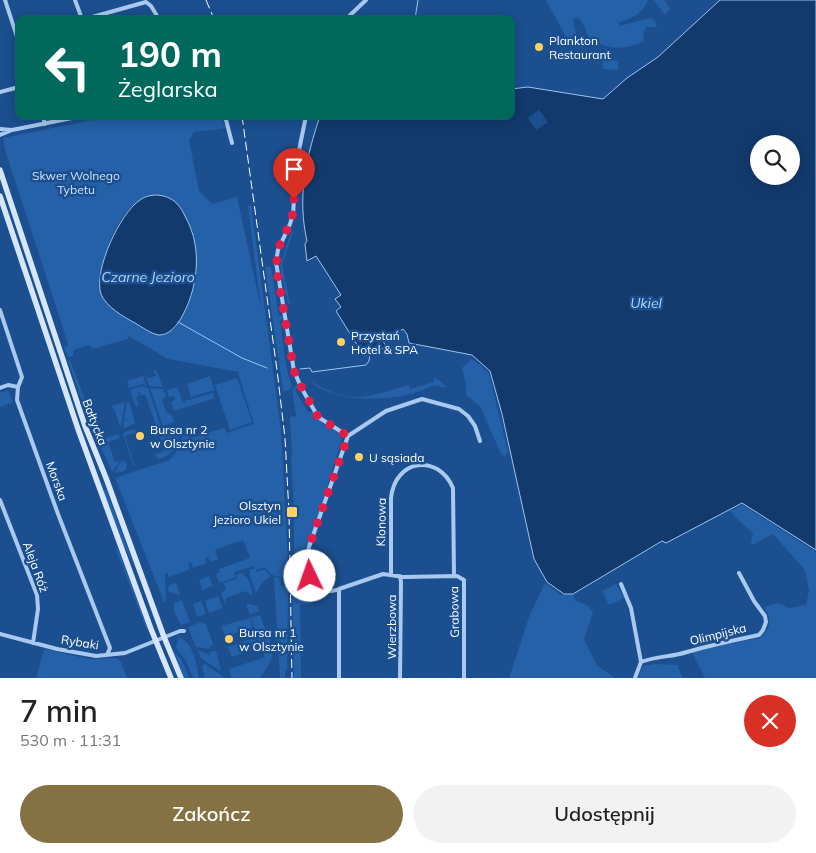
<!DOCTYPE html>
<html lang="pl">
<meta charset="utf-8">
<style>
:root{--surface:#fff;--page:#f2f2f2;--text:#222;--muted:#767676;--accent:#857141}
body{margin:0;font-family:Mulish,sans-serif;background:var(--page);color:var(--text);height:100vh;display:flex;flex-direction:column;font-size:19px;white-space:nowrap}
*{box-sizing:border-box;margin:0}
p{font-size:16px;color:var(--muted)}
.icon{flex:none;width:28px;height:28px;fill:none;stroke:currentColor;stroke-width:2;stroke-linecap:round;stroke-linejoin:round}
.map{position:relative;height:678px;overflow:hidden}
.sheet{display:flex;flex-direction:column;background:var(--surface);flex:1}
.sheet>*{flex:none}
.guide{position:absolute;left:15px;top:15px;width:500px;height:105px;border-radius:10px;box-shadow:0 2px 12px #0003;background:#00695c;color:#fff;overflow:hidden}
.buttons{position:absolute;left:750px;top:135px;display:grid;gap:10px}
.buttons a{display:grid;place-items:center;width:50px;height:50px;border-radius:50%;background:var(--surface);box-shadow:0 2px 12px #0003;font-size:25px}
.pin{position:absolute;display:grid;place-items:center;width:42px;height:42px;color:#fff;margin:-51px -21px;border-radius:50% 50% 50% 0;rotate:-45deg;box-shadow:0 0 5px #0007}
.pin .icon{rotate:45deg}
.me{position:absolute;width:55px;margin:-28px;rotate:357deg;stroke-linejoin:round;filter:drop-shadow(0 0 4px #0008)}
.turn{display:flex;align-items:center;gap:18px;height:105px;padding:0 20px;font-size:22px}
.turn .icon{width:65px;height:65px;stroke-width:2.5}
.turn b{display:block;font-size:35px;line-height:42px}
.round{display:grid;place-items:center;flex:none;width:52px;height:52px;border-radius:26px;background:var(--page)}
.headline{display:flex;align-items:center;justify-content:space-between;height:85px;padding:0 20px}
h1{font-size:30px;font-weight:600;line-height:38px}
.action{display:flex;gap:10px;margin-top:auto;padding:10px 20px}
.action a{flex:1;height:58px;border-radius:30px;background:var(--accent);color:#fff;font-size:20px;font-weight:600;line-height:58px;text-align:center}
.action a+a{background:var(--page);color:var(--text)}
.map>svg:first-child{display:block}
</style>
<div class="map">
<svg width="816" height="678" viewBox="0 0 816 678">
<rect width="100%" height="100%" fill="#1b4f8f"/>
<!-- green -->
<path fill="#2461a8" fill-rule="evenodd" d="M546,0H648C644,13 632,18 619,22V26L650,18L655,21L657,27H646L643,34L644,41C624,51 610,49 590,40L585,28L578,17L573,19L577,39L567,41L564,33Z
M654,0H664L670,8L665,15Z
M603,60L618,61V70L603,69Z
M112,116H221L226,128L194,132L189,140L199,191L212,204L237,197L261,308L248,206L251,205L281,430L289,582H285L284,578L272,575L265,567L256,570V572L265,569L271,576L263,582L256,593L249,573L251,569H255L254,566L234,572L235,578L219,583L216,574L220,572L219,569L250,558L243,540L215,550L218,559L210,562L208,557L205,558L207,563L193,568L191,562L188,564L190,569L169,577L167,573L165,574L166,601L164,602L115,478L169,460C178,453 181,444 182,433L188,432L190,438L224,428L227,433L254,424L239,376V372L168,359L127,335L128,339L93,349L90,345L73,350V356L68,357L64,347L68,345L62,325L5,150L3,138ZM149,196L192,229C198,267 197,295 175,328L131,321L109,305L98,285C104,254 116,208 149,196Z
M294,229L282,265L290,304H288L280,267L289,237Z
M265,267H271L279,317L282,315L283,318L280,321L286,366L292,387L290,390L283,391Z
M471,359L479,364L489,374L508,452L504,457L500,452L480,406L466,395V384L462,368Z
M70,360L100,440L119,434L120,438L108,442L115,462L120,461L112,472L90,422L68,361Z
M156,370L163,387L149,386L145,372L148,378L156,376L154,371Z
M143,376L146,385L142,384L129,388L127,381Z
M210,376L214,390L191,397L187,384Z
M237,378L252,422L230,430L215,385Z
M433,378L439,380L447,388L434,385C401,403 338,405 309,381C321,386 333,394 346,396C367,400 389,390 409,385L410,389L434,382Z
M297,384L298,387L295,390L308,412H313L322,423L339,433L342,439L306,555V570L308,577L305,581H299L298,561L294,560V512L291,457H292L290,417L296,416L292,390Z
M142,386L148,388L161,427L157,428L145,394L141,396L140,392L138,393L139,396L136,397L139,405L136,407L130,390Z
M177,387L183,402L185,403V401L213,393L215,398L174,411L171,402L175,400L174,396L169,397L167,390Z
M150,388L163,389L166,397L162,400L166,412L172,415L174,422L163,426Z
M8,390L13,402L0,407V393Z
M125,402L121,426L120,427L115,410L111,406Z
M129,402L135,423L123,429L124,419L132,422L124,418L127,403Z
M135,429L137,435L135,436L134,433L125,436L135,466H134L123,434L124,432Z
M178,431C179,446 174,454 159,459L156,457L155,454L164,451L160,437Z
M122,460L127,464C127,473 120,471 114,473Z
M106,489L134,565V566L122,542L103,490Z
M743,505L816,552V678H705L691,651L760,638C771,628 772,620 764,607L777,603L789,608L806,605L809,591L805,570L773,534L752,545L751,542L753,534C745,525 738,521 730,511Z
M115,547H116L119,552L148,629L146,628Z
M311,550H315L320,559L316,575L313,577L308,561Z
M240,573C248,575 253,588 252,596L246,591L226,598L225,605L221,592L226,590L224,584H220L237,579L236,575Z
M209,576L213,586L202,590L199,580Z
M274,577L283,579L281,580V585H288L287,670L285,671V678H280Z
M176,583L181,596L169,592L168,589L169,585Z
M545,583L561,595L573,594L575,600L587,605L593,612L584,639L597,666L616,678H509L529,617Z
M292,584H305L314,587V592L312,593L313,604L300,605L301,678H294Z
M616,584L624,598L609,605L602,591Z
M218,596L223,608L209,613L205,601Z
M182,600L190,622L181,625L174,611V603Z
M201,601L206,614L197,617L193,604Z
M249,604L257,606L259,611L250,615L246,605Z
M260,615L266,632L257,635L251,618Z
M250,618L253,627L225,637L221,626Z
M200,622L206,624L213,644L208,649L196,647L189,630V627Z
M267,633C276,657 274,657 260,678H231L229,669L265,657L257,636Z
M178,637C194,642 196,663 199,678H193L186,661L176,648Z
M256,637L260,647L232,657L228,647Z
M44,649L89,659L117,658L121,662L127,678H36Z
M173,650L182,660L189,678H184Z
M198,650L209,655L210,652L216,651L221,670H219L201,658Z
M205,664L225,678H205L202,666Z
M655,664L678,665L682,678H638L643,666Z"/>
<!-- water -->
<path fill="#123a6d" stroke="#9cc4f0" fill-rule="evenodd" d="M720,0H816V550L742,503L666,543L662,541L573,594H564L547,582L534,559L502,414L490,371L472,355L409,343L407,334L403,329L383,341L386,347L364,356L336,311L341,307L335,299L341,295L316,256L307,261L305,244L307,241C297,197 306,158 320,116H511V89L528,87L603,99L627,78L658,57ZM759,144H791V176H759Z
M158,195C162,196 166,196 169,198C178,202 182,210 186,218C203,249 198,290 180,320C175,327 169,335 159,335C151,334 142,327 135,323C124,317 106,307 101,294C93,271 120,213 140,200C145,196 152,195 158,195Z"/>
<!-- pier -->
<path fill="#1b4f8f" d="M539,110L548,122L536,130L528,118Z"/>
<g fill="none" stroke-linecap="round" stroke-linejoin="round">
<!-- stream -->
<path stroke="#9cc4f0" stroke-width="1" d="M415,19L418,0
M178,322L242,358L267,368
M300,369L310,368L312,372L366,365L369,361L370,354"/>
<!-- street -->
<path stroke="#a9c9ee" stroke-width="4" d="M5,0L19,43
M75,0L82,19
M85,19L146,2L151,6L159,19
M346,19L366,0
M0,92L19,87
M43,116L45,124
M225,116L232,143
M306,116L297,160L293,214L290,224L278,250L276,262L294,371L301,387L318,417L348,436
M0,129L12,130
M0,135L12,130L82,116
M0,310L22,377L18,387L17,400L58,514L110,648L107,655
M0,388L8,385L18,387
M0,500L37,595L38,609L33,643
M391,575V498C395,459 438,453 453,488L454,576
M400,576L401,582L400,678
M621,584L631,608L641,662
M339,589C311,600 304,566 309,547L348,436L386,411L422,399L459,409L468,416L475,426L480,441
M0,634L57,649L96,656L125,653L180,631H184
M339,678V589L383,574L404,577L457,576L464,580V678
M635,678L641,662C656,656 672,657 687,652C711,645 735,640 759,635L763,630L766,622L765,616L754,601L739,573"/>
<!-- secondary -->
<path stroke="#d6e6fa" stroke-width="5.5" d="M0,170L85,426L106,478L164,637L181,678
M0,196L78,429L151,629L171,678"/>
<!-- rail -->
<path stroke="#fff" stroke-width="1" stroke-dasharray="9 4" stroke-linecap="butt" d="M206,0L214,19
M242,116L277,370L285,438L289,513L292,678"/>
</g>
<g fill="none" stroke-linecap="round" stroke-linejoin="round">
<!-- route -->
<path stroke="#e11d48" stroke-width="9" stroke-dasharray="0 16.2" d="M294,199L292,219L279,247L276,266L294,371L301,386L318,417L348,436L309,547L307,560L310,576"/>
</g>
<!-- markers -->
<g fill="#ffd166" stroke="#1b4f8f" stroke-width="2">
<circle cx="539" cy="47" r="5"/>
<circle cx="341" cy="342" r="5"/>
<circle cx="140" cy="436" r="5"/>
<circle cx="359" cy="457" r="5"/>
<rect x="286" y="506" width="12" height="12" rx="2.5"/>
<circle cx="229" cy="639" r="5"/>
</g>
<g text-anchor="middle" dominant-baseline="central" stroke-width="5" stroke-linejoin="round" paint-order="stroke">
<!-- poi labels -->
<g font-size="12" fill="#fff" stroke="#1b4f8f" text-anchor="start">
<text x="549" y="40">Plankton<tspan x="549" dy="14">Restaurant</tspan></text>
<text x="351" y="335">Przystań<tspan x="351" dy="14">Hotel &amp; SPA</tspan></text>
<text x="150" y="429">Bursa nr 2<tspan x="150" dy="14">w Olsztynie</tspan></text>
<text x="369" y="457">U sąsiada</text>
<text x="281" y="505" text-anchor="end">Olsztyn<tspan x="281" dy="14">Jezioro Ukiel</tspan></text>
<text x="239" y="632">Bursa nr 1<tspan x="239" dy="14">w Olsztynie</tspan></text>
</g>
<!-- park labels -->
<g font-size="12" fill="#cfe3fa" stroke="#1b4f8f">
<text x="76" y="175">Skwer Wolnego<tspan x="76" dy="14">Tybetu</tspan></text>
</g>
<!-- street labels -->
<g font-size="12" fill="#fff" stroke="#1b4f8f">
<text transform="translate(95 422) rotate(69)">Bałtycka</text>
<text transform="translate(57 481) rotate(70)">Morska</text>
<text transform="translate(381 522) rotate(-89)">Klonowa</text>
<text transform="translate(36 567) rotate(70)">Aleja Róż</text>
<text transform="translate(454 612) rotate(-91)">Grabowa</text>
<text transform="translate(391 627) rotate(-90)">Wierzbowa</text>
<text transform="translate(718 634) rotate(-14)">Olimpijska</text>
<text transform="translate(80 642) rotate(9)">Rybaki</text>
</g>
<!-- water labels -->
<g font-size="14" font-style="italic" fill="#b5d3f5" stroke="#1b4f8f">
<text x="148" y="277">Czarne Jezioro</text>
<text x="646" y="303">Ukiel</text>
</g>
</g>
</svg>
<div class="buttons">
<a><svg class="icon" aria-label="search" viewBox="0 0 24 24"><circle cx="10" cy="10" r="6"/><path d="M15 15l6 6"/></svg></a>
</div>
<div class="pin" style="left:294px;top:199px;background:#d93025"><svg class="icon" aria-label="arrive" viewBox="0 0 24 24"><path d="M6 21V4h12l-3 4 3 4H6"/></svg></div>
<svg class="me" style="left:310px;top:576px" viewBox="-20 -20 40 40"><circle r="19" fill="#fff"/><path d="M0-13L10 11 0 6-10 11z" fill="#e11d48"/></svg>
<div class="guide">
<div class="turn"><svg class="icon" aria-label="left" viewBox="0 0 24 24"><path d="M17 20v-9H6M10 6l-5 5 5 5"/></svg><div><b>190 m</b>Żeglarska</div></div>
</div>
</div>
<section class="sheet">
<div class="headline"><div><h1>7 min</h1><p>530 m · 11:31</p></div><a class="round" style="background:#d93025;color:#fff"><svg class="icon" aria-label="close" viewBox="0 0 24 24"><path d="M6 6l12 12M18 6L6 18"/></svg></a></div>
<div class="action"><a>Zakończ</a><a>Udostępnij</a></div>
</section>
